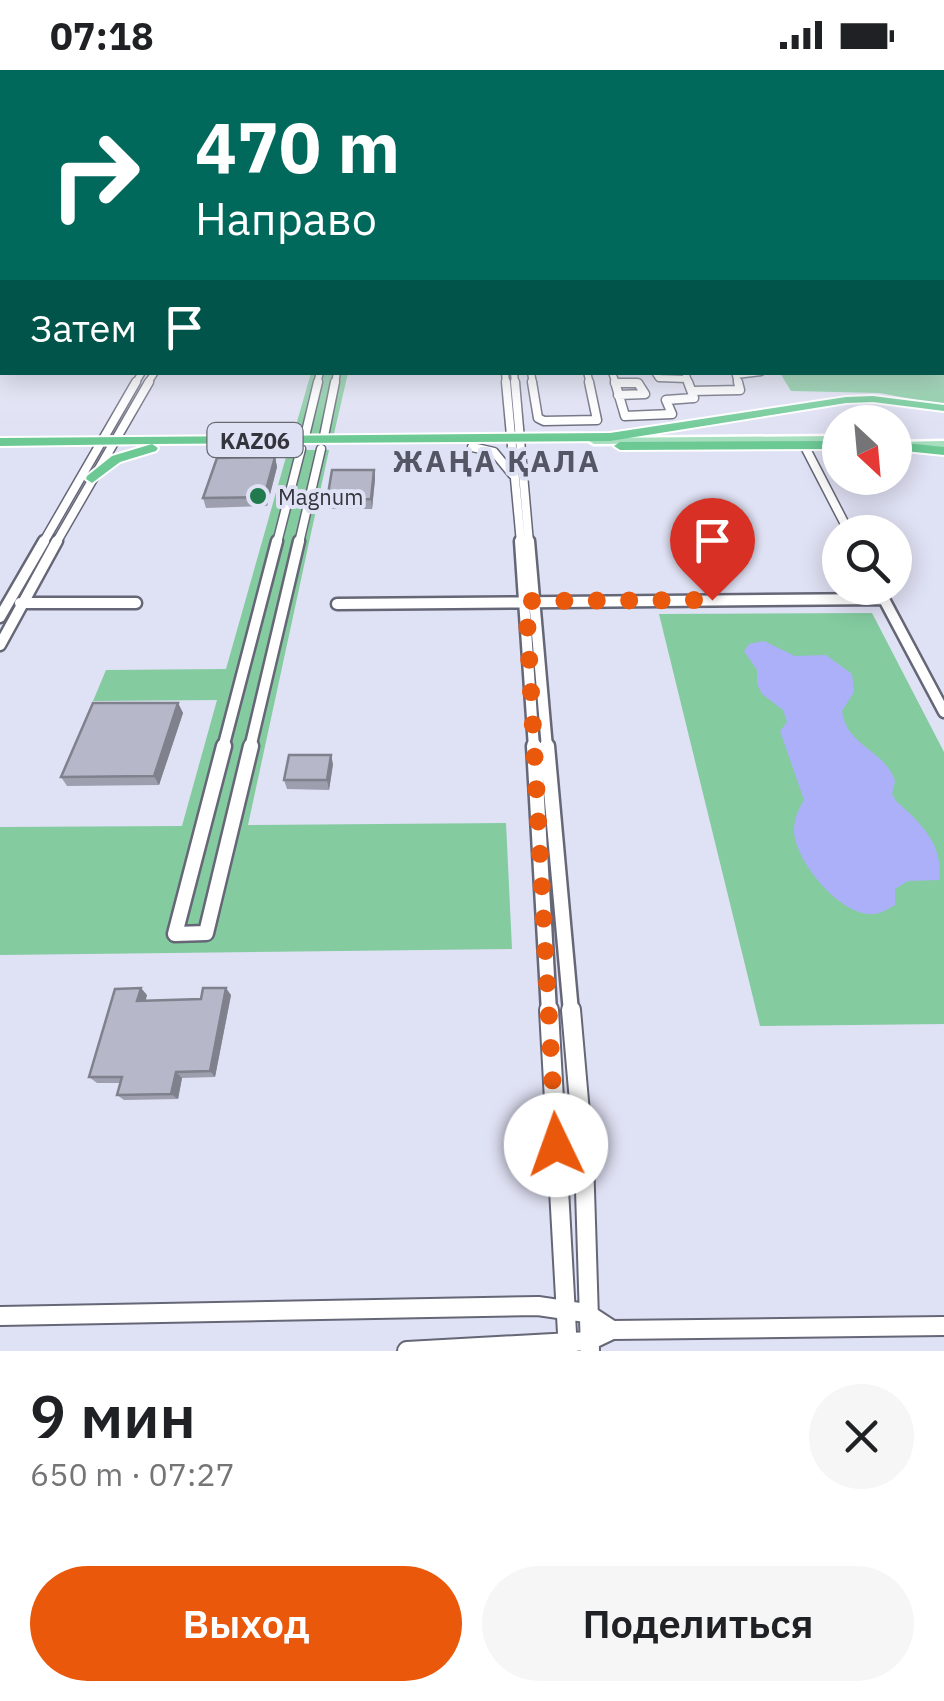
<!DOCTYPE html>
<html lang="ru">
<meta charset="utf-8">
<style>
:root{--surface:#fff;--page:#f6f6f6;--text:#202124;--muted:#757577;--accent:#ea580c}
body{margin:0;font-family:"IBM Plex Sans",sans-serif;background:var(--page);color:var(--text);height:100vh;display:flex;flex-direction:column;font-size:38px;white-space:nowrap}
*{box-sizing:border-box;margin:0}
p{font-size:32px;color:var(--muted)}
.icon{flex:none;width:55px;height:55px;fill:none;stroke:currentColor;stroke-width:2;stroke-linecap:round;stroke-linejoin:round}
.map{position:relative;height:1281px;overflow:hidden}
.panel{display:flex;flex-direction:column;background:var(--surface);flex:1}
.panel>*{flex:none}
.hud{position:absolute;left:0px;top:0px;width:945px;height:305px;box-shadow:0 5px 25px #0003;background:#00695c;color:#fff;overflow:hidden}
.needle{width:65px;rotate:154deg}
.buttons{position:absolute;left:822px;top:335px;display:grid;gap:20px}
.buttons a{display:grid;place-items:center;width:90px;height:90px;border-radius:50%;background:var(--surface);box-shadow:0 5px 25px #0003;font-size:50px}
.pin{position:absolute;display:grid;place-items:center;width:85px;height:85px;color:#fff;margin:-102px -42px;border-radius:50% 50% 50% 0;rotate:-45deg;box-shadow:0 0 10px #0007}
.pin .icon{rotate:45deg}
.me{position:absolute;width:110px;margin:-55px;rotate:357deg;stroke-linejoin:round;filter:drop-shadow(0 0 8px #0008)}
.turn{display:flex;align-items:center;gap:35px;height:210px;padding:0 30px;font-size:45px}
.turn .icon{width:130px;height:130px;stroke-width:2.5}
.turn b{display:block;font-size:70px;line-height:85px}
.then{display:flex;align-items:center;height:95px;padding:0 30px;background:#0003;gap:20px;font-size:38px}
.round{display:grid;place-items:center;flex:none;width:105px;height:105px;border-radius:52px;background:var(--page)}
.headline{display:flex;align-items:center;justify-content:space-between;height:170px;padding:0 30px}
h1{font-size:60px;font-weight:600;line-height:75px}
.action{display:flex;gap:20px;margin-top:auto;padding:20px 30px}
.action a{flex:1;height:115px;border-radius:60px;background:var(--accent);color:#fff;font-size:40px;font-weight:600;line-height:115px;text-align:center}
.action a+a{background:var(--page);color:var(--text)}
.status{display:flex;justify-content:space-between;align-items:center;height:70px;padding:0 50px;background:var(--surface);direction:ltr}
.status svg{height:28px;fill:currentColor}
.map>svg:first-child{display:block}
</style>
<div class="status"><b>07:18</b><svg viewBox="0 0 49 12"><path d="M0 12V9h3v3zM5 12V6h3v6zM10 12V3h3v9zM15 12V0h3v12zM26 1h20v11H26zM47 4h2v5h-2z"/></svg></div>
<div class="map">
<svg width="944" height="1281" viewBox="0 0 944 1281">
<rect width="100%" height="100%" fill="#dfe1f4"/>
<!-- green -->
<path fill="#84cba0" d="M944,252V335L880,323L791,321L780,303L942,302Z
M311,303H348L333,368L292,369Z
M288,380H329L248,755L506,753L512,879L0,885V757L182,756L217,630L93,631L106,600L226,599Z
M872,543L944,682V954L760,956L659,544Z"/>
<!-- water -->
<path fill="#acb0f9" d="M764,571L795,586L826,585L852,604L854,622L842,641C846,676 885,680 895,711L892,724L896,731C921,753 944,775 939,810L908,811L895,819V835C889,838 881,844 873,844C840,846 795,791 794,761C794,749 798,740 804,730L780,661L787,652L783,640L762,624L757,614V600L744,581L749,574Z"/>
<g fill="none" stroke-linecap="round" stroke-linejoin="round">
<!-- minor-far4 casing -->
<g stroke="#656777" stroke-width="9">
<path id="minor-far4" d="M505,302L506,314
M514,302L515,314
M531,302L533,314
M587,302L590,314
M612,302L616,314
M655,302L659,308L687,309
M685,302L689,314
M615,313L639,314
M135,314L142,302
M147,314L155,302
M317,314L320,302
M335,314L337,302
M738,314L736,305L761,302"/>
</g>
<!-- minor-far3 casing -->
<g stroke="#656777" stroke-width="11">
<path id="minor-far3" d="M506,312L521,473
M515,312L529,473
M532,312L538,348L544,351L597,350L589,312
M615,312L625,346L672,344L666,330L694,328L688,312
M615,313H638L645,324L618,325
M692,321L740,320L738,312
M305,366L318,312
M324,366L335,312
M804,375L849,462
M472,377L494,382L512,404
M43,473L136,312
M56,473L149,312
M277,473L301,379
M299,473L321,379"/>
</g>
<!-- minor-far2 casing -->
<g stroke="#656777" stroke-width="15">
<path id="minor-far2" d="M520,471L534,678
M529,471L547,678
M878,518L944,642
M20,533H136
M337,534L884,529
M0,547L44,471
M0,575L57,471
M223,678L277,471
M250,678L299,471"/>
</g>
<!-- minor-far1 casing -->
<g stroke="#656777" stroke-width="19">
<path id="minor-far1" d="M224,676L175,864L206,863L251,676
M534,676L549,942
M547,676L571,942"/>
</g>
<!-- minor casing -->
<g stroke="#656777" stroke-width="22">
<path id="minor" d="M549,940L568,1281
M571,940L584,1088L590,1281
M0,1246L538,1236L586,1243L612,1260
M407,1281L589,1271L612,1260L944,1256"/>
</g>
<!-- major casing -->
<g stroke="#fff" stroke-width="5">
<path id="major" d="M0,258L2,259V263L0,264Z
M840,366V372L594,374L589,371L594,368Z
M944,371V377L895,378V372Z"/>
</g>
<!-- highway casing -->
<g stroke="#fff" stroke-width="4">
<path id="highway" d="M873,326L944,335V341L873,332L846,333L610,371L152,374L158,378L156,381L120,392L92,413L86,409L87,406L112,386L152,374L0,376V368L610,363L846,327Z
M840,371V379L620,380L614,376L620,372Z
M895,372L944,377V385L895,380Z"/>
</g>
<!-- minor-far4 -->
<use href="#minor-far4" stroke="#fff" stroke-width="6"/>
<!-- minor-far3 -->
<use href="#minor-far3" stroke="#fff" stroke-width="8"/>
<!-- minor-far2 -->
<use href="#minor-far2" stroke="#fff" stroke-width="10"/>
<!-- minor-far1 -->
<use href="#minor-far1" stroke="#fff" stroke-width="14"/>
<!-- minor -->
<use href="#minor" stroke="#fff" stroke-width="18"/>
<!-- major -->
<use href="#major" fill="#a7dfbf" fill-rule="evenodd"/>
<!-- highway -->
<use href="#highway" fill="#6cc994" fill-rule="evenodd"/>
</g>
<!-- wall -->
<path fill="#9d9eae" d="M275,387L277,397L267,436L206,438L203,428Z
M374,400L375,409L372,439H329L327,430Z
M178,633L183,643L159,715L67,716L61,707Z
M333,694L329,720L287,719L284,710Z
M147,925L145,931L201,929L231,925L215,1007L182,1008L178,1029L124,1030L117,1025L120,1013H97L89,1007Z"/>
<!-- shaded-wall -->
<path fill="#7f818d" d="M275,387L277,397L267,436L264,427Z
M374,400L375,409L372,439L371,429Z
M178,633L183,643L159,715L154,706Z
M331,685L333,694L329,720L327,710Z
M141,918L147,925L144,938L137,931Z
M226,918L231,925L215,1007L210,1001Z
M176,1002L182,1008L178,1029L171,1024Z"/>
<!-- building -->
<path fill="#b6b8ca" stroke="#7f818d" stroke-width="2.5" d="M275,387L264,427L203,428L217,388Z
M332,400H374L371,429L327,430Z
M93,633H178L154,706L61,707Z
M289,685H331L327,710H284Z
M141,918L137,931L201,929L203,918H226L210,1001L176,1002L171,1024L117,1025L122,1007H89L115,919Z"/>
<!-- sky -->
<linearGradient id="sky" x2="0" y2="1"><stop stop-color="#90b2ef"/><stop offset="0.51" stop-color="#f1f2fa"/><stop offset="1" stop-color="#f1f2fa" stop-opacity="0"/></linearGradient>
<rect width="944" height="369" fill="url(#sky)"/>
<g fill="none" stroke-linecap="round" stroke-linejoin="round">
<!-- route -->
<path stroke="#ea580c" stroke-width="18" stroke-dasharray="0 32.4" d="M556,1075L526,531L712,530"/>
</g>
<!-- markers -->
<circle fill="#217a4e" stroke="#dfe1f4" stroke-width="4" cx="258" cy="426" r="10"/>
<g text-anchor="middle" dominant-baseline="central" stroke-width="8" stroke-linejoin="round" paint-order="stroke">
<!-- shield labels -->
<rect fill="#dfe1f4" stroke="#676973" stroke-width="2.5" x="207.5" y="353" width="95" height="34" rx="8"/>
<g font-size="22" font-weight="bold" fill="#34353c">
<text x="255" y="370">KАZ06</text>
</g>
<!-- far-poi labels -->
<g font-size="22" fill="#34353c" stroke="#dfe1f4" text-anchor="start">
<text x="278" y="426">Magnum</text>
</g>
<!-- far-district labels -->
<g font-size="30" font-weight="bold" letter-spacing="2.5" fill="#545666" stroke="#dfe1f4">
<text x="497" y="390">ЖАҢА ҚАЛА</text>
</g>
</g>
</svg>
<div class="buttons">
<a><svg class="needle" viewBox="-14 -14 28 28"><path d="M0-13l5 13h-10z" fill="#e53935"/><path d="M0 13l5-13h-10z" fill="#757577"/></svg></a>
<a><svg class="icon" aria-label="search" viewBox="0 0 24 24"><circle cx="10" cy="10" r="6"/><path d="M15 15l6 6"/></svg></a>
</div>
<div class="pin" style="left:712px;top:530px;background:#d93025"><svg class="icon" aria-label="arrive" viewBox="0 0 24 24"><path d="M6 21V4h12l-3 4 3 4H6"/></svg></div>
<svg class="me" style="left:556px;top:1075px" viewBox="-20 -20 40 40"><circle r="19" fill="#fff"/><path d="M0-13L10 11 0 6-10 11z" fill="#ea580c"/></svg>
<div class="hud">
<div class="turn"><svg class="icon" aria-label="right" viewBox="0 0 24 24"><path d="M7 20v-9h11M14 6l5 5-5 5"/></svg><div><b>470 m</b>Направо</div></div>
<div class="then">Затем<svg class="icon" aria-label="arrive" viewBox="0 0 24 24"><path d="M6 21V4h12l-3 4 3 4H6"/></svg></div>
</div>
</div>
<section class="panel">
<div class="headline"><div><h1>9 мин</h1><p>650 m · 07:27</p></div><a class="round"><svg class="icon" aria-label="close" viewBox="0 0 24 24"><path d="M6 6l12 12M18 6L6 18"/></svg></a></div>
<div class="action"><a>Выход</a><a>Поделиться</a></div>
</section>
